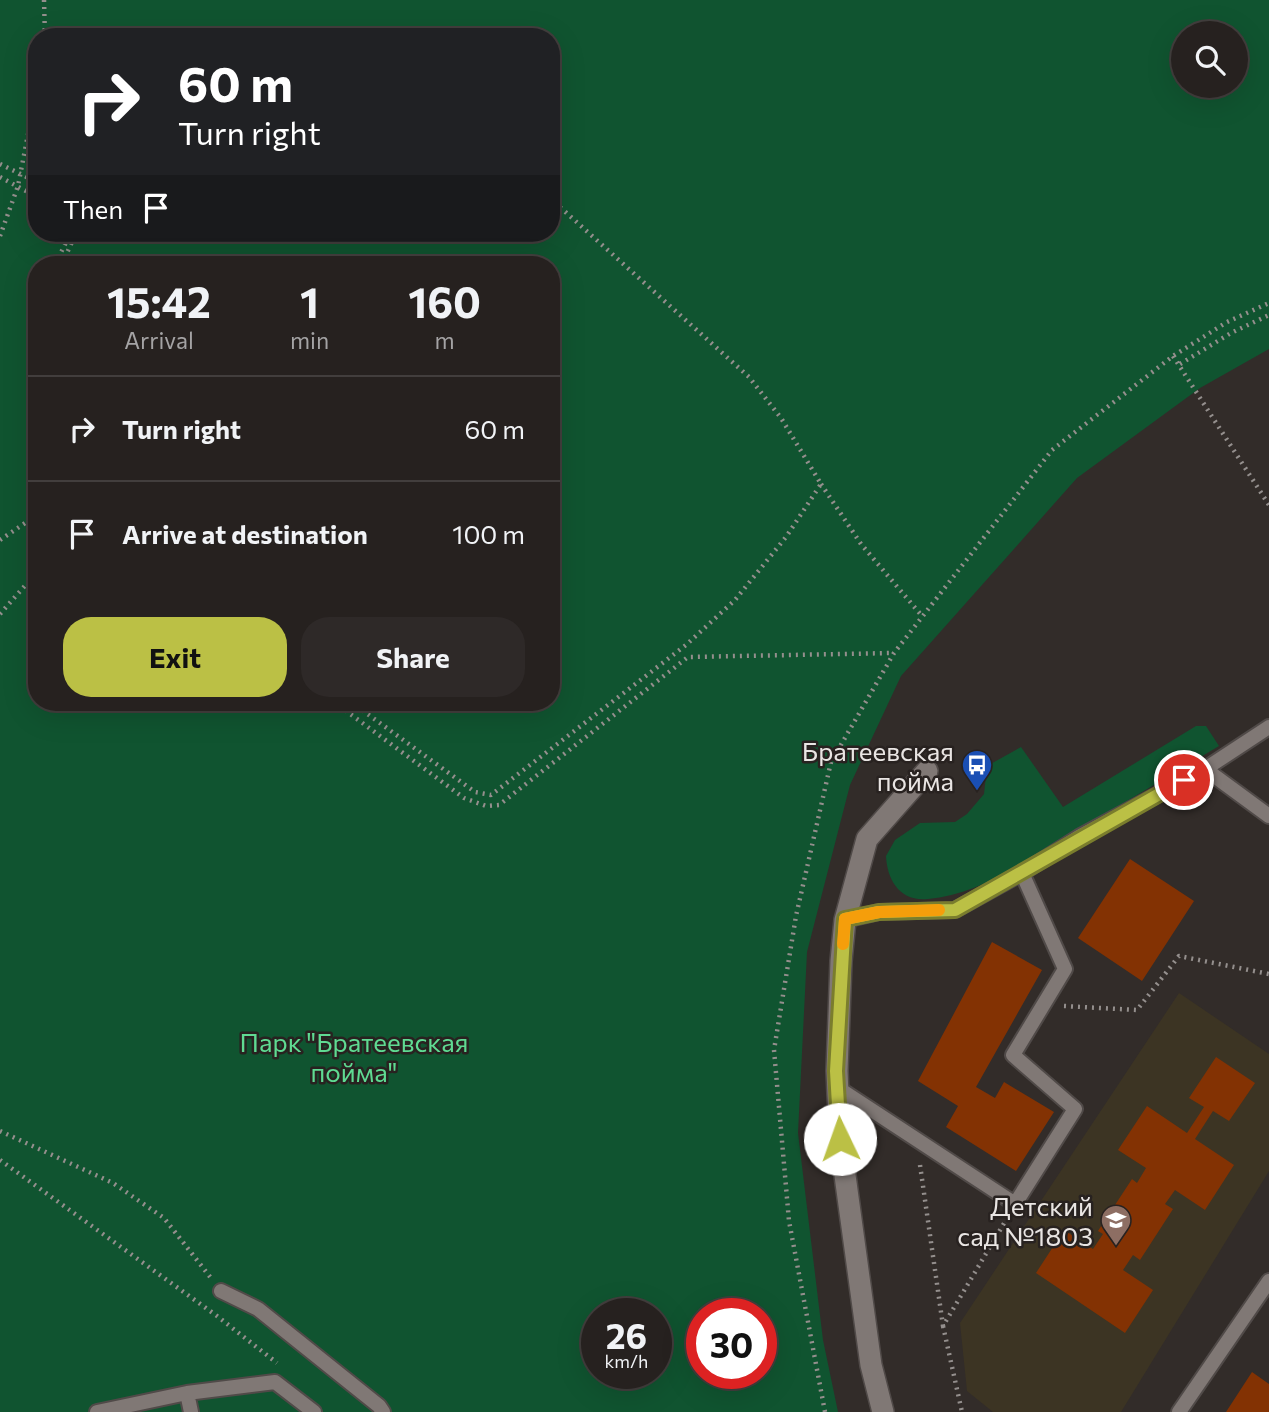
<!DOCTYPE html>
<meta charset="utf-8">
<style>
:root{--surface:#26211f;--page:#2e2928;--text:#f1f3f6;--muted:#a4a3a4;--line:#423e3d;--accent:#bbc045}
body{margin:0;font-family:Commissioner,sans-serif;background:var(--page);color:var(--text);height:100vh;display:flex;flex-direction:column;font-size:26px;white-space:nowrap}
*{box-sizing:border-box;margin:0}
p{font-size:23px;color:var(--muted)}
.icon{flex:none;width:38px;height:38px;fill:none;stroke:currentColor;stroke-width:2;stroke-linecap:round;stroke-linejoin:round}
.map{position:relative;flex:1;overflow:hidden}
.sheet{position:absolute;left:28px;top:256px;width:532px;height:455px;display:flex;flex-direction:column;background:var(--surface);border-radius:28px;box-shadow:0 7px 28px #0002,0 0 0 2px var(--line)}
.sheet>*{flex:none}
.banner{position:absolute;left:28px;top:28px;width:532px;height:214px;border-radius:28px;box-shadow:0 7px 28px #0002,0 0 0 2px var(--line);background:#202124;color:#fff;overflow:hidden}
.fabs{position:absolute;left:1171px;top:21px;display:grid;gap:14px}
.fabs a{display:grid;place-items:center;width:77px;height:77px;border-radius:50%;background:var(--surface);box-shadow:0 7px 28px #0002,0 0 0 2px var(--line);font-size:35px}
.speed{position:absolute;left:581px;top:1298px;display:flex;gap:14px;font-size:35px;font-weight:700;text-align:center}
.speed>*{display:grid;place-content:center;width:91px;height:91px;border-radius:50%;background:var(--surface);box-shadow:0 7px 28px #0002,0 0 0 2px var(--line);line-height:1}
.speed small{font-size:18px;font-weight:400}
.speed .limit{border:10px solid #d22;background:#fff;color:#111}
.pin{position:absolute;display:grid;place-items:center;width:60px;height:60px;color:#fff;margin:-30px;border:4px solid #fff;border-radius:50%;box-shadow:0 2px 7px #0007}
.me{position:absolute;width:77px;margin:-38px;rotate:357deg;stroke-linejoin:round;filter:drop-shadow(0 0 5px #0008)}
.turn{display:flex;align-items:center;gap:24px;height:147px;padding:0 35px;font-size:32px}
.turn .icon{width:91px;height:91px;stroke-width:2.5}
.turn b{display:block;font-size:49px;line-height:60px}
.then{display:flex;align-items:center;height:66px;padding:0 35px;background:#0003;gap:14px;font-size:26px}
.eta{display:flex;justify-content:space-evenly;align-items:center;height:119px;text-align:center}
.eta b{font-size:42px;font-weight:700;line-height:49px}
.cta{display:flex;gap:14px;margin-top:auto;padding:14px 35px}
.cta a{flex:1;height:80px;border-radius:28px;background:var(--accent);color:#111;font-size:28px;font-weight:700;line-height:80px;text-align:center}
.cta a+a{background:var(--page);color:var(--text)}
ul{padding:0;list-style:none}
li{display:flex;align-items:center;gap:21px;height:105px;padding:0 35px;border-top:2px solid var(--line)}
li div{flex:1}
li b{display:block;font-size:26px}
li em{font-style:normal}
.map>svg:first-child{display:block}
</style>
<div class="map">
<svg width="1269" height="1412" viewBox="0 0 1269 1412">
<rect width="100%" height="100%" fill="#322c29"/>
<!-- education -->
<path fill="#3c3423" d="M1179,993L1269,1054V1171L1121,1412H993L967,1391L960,1323Z"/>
<!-- green -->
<path fill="#105430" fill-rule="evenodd" d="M0,0H1269V349L1200,388L1077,478L901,676L850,785L807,952L798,1133L823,1340L838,1412H0ZM1183,33H1236V86H1183ZM37,37H551V233H37ZM37,264H551V702H37ZM597,1314H656V1374H597ZM702,1314H761V1374H702Z
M1196,726H1206L1219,746C1172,774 1124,803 1077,831C1031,858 982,894 928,899C900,902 887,880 886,856L895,840L920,823L955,822L967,814L984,794L987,766L1021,747L1063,807Z"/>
<!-- building -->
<path fill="#833203" d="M1130,859L1194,901L1142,981L1078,938Z
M992,942L1042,970L976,1087L995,1098L1004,1082L1054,1112L1016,1171L946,1127L958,1106L918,1081Z
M1216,1057L1255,1083L1229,1121L1213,1111L1195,1139L1234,1165L1205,1210L1175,1190L1165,1204L1173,1209L1140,1260L1133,1255L1123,1270L1153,1290L1125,1333L1036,1273L1064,1230L1093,1249L1103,1234L1098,1231L1132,1179L1137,1183L1146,1168L1118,1150L1147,1106L1187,1133L1204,1107L1189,1098Z
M1252,1372L1269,1384V1412H1226Z"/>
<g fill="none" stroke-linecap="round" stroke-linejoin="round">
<!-- service casing -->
<g stroke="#504a48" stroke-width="18">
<path id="service" d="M1205,769L1269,816
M845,920L879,912L955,910L1022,873L1079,837L1205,769L1269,727
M838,1088L1015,1204L1075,1109L1013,1055L1065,969L1022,873
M221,1291L258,1309L379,1406L383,1412
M187,1393L191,1412
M97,1412L187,1393L275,1382L314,1412
M1179,1412L1269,1281"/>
</g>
<!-- minor casing -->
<g stroke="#504a48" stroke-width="24">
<path id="minor" d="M883,1412L871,1365L840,1139L837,1071L841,961L845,920L867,839L927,771"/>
</g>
<!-- path -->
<path stroke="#948f8d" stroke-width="4.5" stroke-dasharray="2 5" stroke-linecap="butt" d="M44,0L45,37
M0,164L37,182
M0,177L37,197
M0,236L18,186L37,88
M55,264L71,233
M62,264L76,233
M1173,356L1269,505
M1180,364L1231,333L1269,315
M821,484L861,544L922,616
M0,540L37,515
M0,614L37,572
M334,702L464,798L486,806L499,805L688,657L893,653
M351,702L475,792L491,795L686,645L735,600L786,537L821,484L781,418L749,377L551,199
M1064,1006L1137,1010L1179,956L1269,974
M0,1131L113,1183L164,1218L211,1278
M0,1160L217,1316L277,1363
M920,1165L943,1326L1006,1220
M943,1326L962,1412
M825,1412L789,1221L774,1050L796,916L831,762L894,653L1052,450L1173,356L1227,322L1269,303"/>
<!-- service -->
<use href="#service" stroke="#807875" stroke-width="14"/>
<!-- minor -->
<use href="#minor" stroke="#807875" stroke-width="21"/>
</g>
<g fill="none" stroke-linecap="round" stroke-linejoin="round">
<!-- route casing -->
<g stroke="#7a7d2d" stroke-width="18">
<path id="route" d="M840,1139L836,1071L845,919L879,912L955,910L1184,780"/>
</g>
<!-- route -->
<use href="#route" stroke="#bbc045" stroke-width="12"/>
<!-- slow -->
<path stroke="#f59e0b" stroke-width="12" d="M843,944L845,919L879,912L939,910"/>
</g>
<!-- icons -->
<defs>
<g id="bus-pin" transform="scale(1.575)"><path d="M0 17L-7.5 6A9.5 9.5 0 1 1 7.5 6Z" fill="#1a4fb4" stroke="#282220"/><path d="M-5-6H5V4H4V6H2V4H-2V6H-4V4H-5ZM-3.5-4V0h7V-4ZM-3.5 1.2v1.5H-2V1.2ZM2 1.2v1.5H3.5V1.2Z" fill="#fff"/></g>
<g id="school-pin" transform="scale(1.575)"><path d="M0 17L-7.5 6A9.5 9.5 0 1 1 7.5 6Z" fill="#8d6e63" stroke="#282220"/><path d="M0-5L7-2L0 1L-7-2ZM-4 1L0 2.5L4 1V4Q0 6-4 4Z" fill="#fff"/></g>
</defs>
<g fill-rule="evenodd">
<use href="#bus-pin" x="977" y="765"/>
<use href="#school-pin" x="1116" y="1220"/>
</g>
<g text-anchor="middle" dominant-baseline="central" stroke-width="5" stroke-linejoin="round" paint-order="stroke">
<!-- poi labels -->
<g font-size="26" fill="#e9e5e3" stroke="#282220" text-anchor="end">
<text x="954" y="750">Братеевская<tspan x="954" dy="30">пойма</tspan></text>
<text x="1093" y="1205">Детский<tspan x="1093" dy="30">сад №1803</tspan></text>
</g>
<!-- park labels -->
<g font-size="26" fill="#5fdb92" stroke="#282220">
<text x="354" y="1041">Парк "Братеевская<tspan x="354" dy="30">пойма"</tspan></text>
</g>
</g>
</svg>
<div class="fabs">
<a><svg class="icon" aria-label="search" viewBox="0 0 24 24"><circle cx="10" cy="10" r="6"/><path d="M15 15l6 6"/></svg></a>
</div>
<div class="speed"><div>26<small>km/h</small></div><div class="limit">30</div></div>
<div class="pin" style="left:1184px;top:780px;background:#d93025"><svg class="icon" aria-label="arrive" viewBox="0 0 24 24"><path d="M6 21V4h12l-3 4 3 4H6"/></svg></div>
<svg class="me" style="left:840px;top:1139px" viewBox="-20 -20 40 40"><circle r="19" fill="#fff"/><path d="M0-13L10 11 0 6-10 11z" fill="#bbc045"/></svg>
<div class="banner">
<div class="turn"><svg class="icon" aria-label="right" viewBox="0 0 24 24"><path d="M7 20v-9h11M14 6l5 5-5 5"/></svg><div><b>60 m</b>Turn right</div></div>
<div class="then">Then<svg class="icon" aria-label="arrive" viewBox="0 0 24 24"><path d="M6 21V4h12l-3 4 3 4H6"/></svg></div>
</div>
<section class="sheet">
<div class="eta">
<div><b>15:42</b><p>Arrival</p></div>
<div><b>1</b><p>min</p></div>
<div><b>160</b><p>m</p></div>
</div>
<ul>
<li><svg class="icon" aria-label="right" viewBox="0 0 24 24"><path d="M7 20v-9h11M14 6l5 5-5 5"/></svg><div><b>Turn right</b></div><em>60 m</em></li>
<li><svg class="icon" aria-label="arrive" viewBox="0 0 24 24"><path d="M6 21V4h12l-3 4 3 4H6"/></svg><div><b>Arrive at destination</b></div><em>100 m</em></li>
</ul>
<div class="cta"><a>Exit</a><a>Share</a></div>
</section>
</div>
